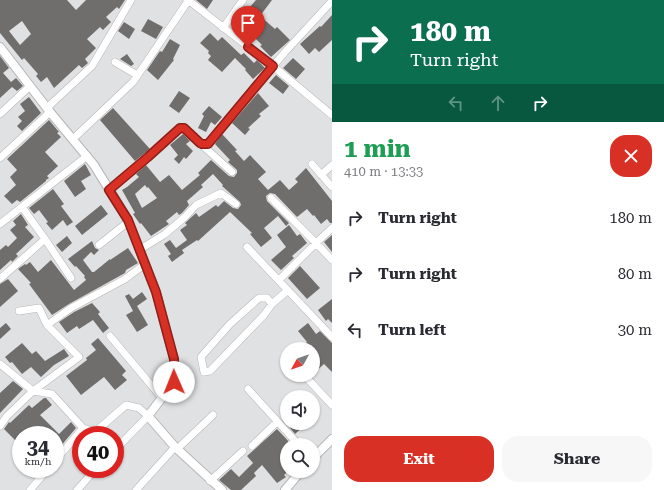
<!DOCTYPE html>
<meta charset="utf-8">
<style>
:root{--surface:#fff;--page:#f7f7f7;--text:#2b2b33;--muted:#7c7c81;--accent:#d93025}
body{margin:0;font-family:"Roboto Serif",serif;background:var(--page);color:var(--text);height:100vh;display:flex;flex-direction:column;font-size:15px;white-space:nowrap}
*{box-sizing:border-box;margin:0}
p{font-size:13px;color:var(--muted)}
.icon{flex:none;width:22px;height:22px;fill:none;stroke:currentColor;stroke-width:2;stroke-linecap:round;stroke-linejoin:round}
.map{position:relative;flex:1;overflow:hidden}
.panel{display:flex;flex-direction:column;background:var(--surface);width:332px}
.panel>*{flex:none}
.guide{background:#0b6e4f;color:#fff;overflow:hidden}
.needle{width:26px;rotate:230deg}
.fabs{position:absolute;left:280px;top:342px;display:grid;gap:8px}
.fabs a{display:grid;place-items:center;width:40px;height:40px;border-radius:50%;background:var(--surface);box-shadow:0 1px 3px #0004;font-size:20px}
.speed{position:absolute;left:12px;top:426px;display:flex;gap:8px;font-size:20px;font-weight:700;text-align:center}
.speed>*{display:grid;place-content:center;width:52px;height:52px;border-radius:50%;background:var(--surface);box-shadow:0 1px 3px #0004;line-height:1}
.speed small{font-size:10px;font-weight:400}
.speed .limit{border:6px solid #d22;background:#fff;color:#111}
.pin{position:absolute;display:grid;place-items:center;width:34px;height:34px;color:#fff;margin:-41px -17px;border-radius:50% 50% 50% 0;rotate:-45deg;box-shadow:0 0 4px #0007}
.pin .icon{rotate:45deg}
.me{position:absolute;width:44px;margin:-22px;rotate:359deg;stroke-linejoin:round;filter:drop-shadow(0 0 3px #0008)}
.turn{display:flex;align-items:center;gap:14px;height:84px;padding:0 12px;font-size:18px}
.turn .icon{width:52px;height:52px;stroke-width:2.5}
.turn b{display:block;font-size:28px;line-height:34px}
.lanes{display:flex;align-items:center;height:38px;padding:0 12px;background:#0003;justify-content:center;gap:20px;direction:ltr}
.lanes .off{opacity:.35}
.round{display:grid;place-items:center;flex:none;width:42px;height:42px;border-radius:16px;background:var(--page)}
.overview{display:flex;align-items:center;justify-content:space-between;height:68px;padding:0 12px}
h1{font-size:24px;font-weight:700;line-height:30px;color:#1e9e55}
.button{display:flex;gap:8px;margin-top:auto;padding:8px 12px}
.button a{flex:1;height:46px;border-radius:16px;background:var(--accent);color:#fff;font-size:16px;font-weight:700;line-height:46px;text-align:center}
.button a+a{background:var(--page);color:var(--text)}
ul{padding:0;list-style:none}
li{display:flex;align-items:center;gap:12px;height:56px;padding:0 12px}
li div{flex:1}
li b{display:block;font-size:15px}
li em{font-style:normal}
main{display:flex;flex:1;min-height:0}
.map>svg:first-child{display:block}
</style>
<main>
<div class="map">
<svg width="332" height="490" viewBox="0 0 332 490">
<rect width="100%" height="100%" fill="#e0e1e3"/>
<!-- building -->
<path fill="#706e6d" fill-rule="evenodd" d="M0,0H67L76,10L86,0H125L119,9L117,7L106,17L111,22L103,30L100,27L87,39L96,48L85,59L88,63L82,68L79,65L54,88L47,77L41,82L36,76L38,74L24,58L22,60L0,33ZM22,21L31,34L20,45L9,31Z
M196,0H213L207,9Z
M256,0H272L260,16L275,29L277,27L290,40L271,57L260,46L262,45L255,38L261,31L243,15Z
M332,15V40L319,52L315,48L309,54L300,44L320,26L321,27Z
M148,19L163,27L156,39L141,31Z
M124,22L135,29L129,39L118,31Z
M210,33L218,41L222,37L241,55L244,53L254,63L257,60L265,68L253,79L245,70L246,69L235,58L222,72L208,60L211,56L208,53L209,51L200,43Z
M170,39L180,45L173,59L174,60L158,80L147,70L160,51L162,52Z
M127,54L134,64L131,66L120,59Z
M0,56L9,68L3,73L11,82L16,78L23,86L17,91L12,87L0,98Z
M293,58L305,69L296,79L283,68Z
M276,75L289,86L283,94L269,83Z
M179,91L190,98L179,113L169,106Z
M258,93L269,106L259,114L261,116L248,128L250,129L245,135L232,123Z
M29,97L41,113L22,131L17,126L22,121L18,117L25,111L20,104Z
M209,106L222,117L215,125L211,122L206,132L198,128L204,116L202,114Z
M113,108L150,149L135,161L100,120Z
M49,120L59,132L57,133L61,137L45,152L58,166L47,176L49,178L46,180V181L20,202L17,200L12,204L4,196L16,185L10,177L17,170L7,159Z
M183,134L190,141L186,144L193,151L186,159L184,157L179,164L174,159L178,155L170,145Z
M222,134L237,150L235,151L244,161L250,155L266,172L258,179L268,190L280,180L289,190L298,182L295,179L306,168L332,201V223H330L327,219L321,224L314,215L313,216L307,209L297,217L275,194L270,193L266,196L267,201L289,223L286,226L278,216L264,228L272,238L261,247L250,234L252,233L230,212L198,241L197,240L182,250L184,253L172,262L168,256L171,254L164,244L170,240L176,248L187,240L180,230L187,225L185,223L196,213L199,217L216,205L218,207L224,201L233,208L238,209L241,205L240,202L222,186L223,185L213,174L201,185L203,187L187,201L189,205L182,213L179,215L177,212L166,221L169,224L151,236L141,223L140,224L133,214L135,213L122,190L127,187L139,177L136,174L146,165L160,182L169,175L182,190L200,175L198,173L211,160L229,176L234,177L237,173V170L228,162L230,160L215,144ZM145,185L147,188L148,187L157,198L142,208L135,194Z
M85,164L91,175L81,181L86,189L75,197L64,181Z
M53,189L64,204L61,206L73,222L67,226L63,220L52,230L46,223L48,222L39,210L34,214L29,208Z
M101,205L108,214L82,235L75,226Z
M21,214L28,225L25,227L34,237L16,254L18,256L12,262L11,260L0,270V250L6,245L8,247L17,238L10,230L16,225L13,221Z
M289,225L297,236L300,234L307,243L292,256L294,258L281,270L271,260L286,247L277,235Z
M332,235V252L324,242Z
M67,236L72,243L62,252L56,245Z
M92,241L95,248L99,250L94,255L91,252L83,260L92,272H94L110,259V260L128,248L138,263L126,270L125,273L69,304L52,315L29,284L31,283L18,269L25,264L26,265L30,262L38,272L51,260L74,290L86,280L84,277L85,276L76,266L75,267L68,259Z
M300,266L320,288L307,299L288,278Z
M8,279L18,291L0,307V284Z
M142,292L147,299L137,306L148,325L137,332L126,315L133,311L125,296L129,294L133,299Z
M332,299V323L328,319L326,321L318,310Z
M92,303L100,312L98,314L109,328L103,333L93,320L79,329L77,326L67,333L59,322L74,312Z
M6,323L11,329L0,339V328Z
M308,323L316,334L320,331L332,343V372L324,364L313,374V349H311L306,343L307,342L298,331Z
M98,338L126,371L122,375L127,380L115,390L104,377L81,395L66,376L87,360L86,358L96,350L91,344Z
M22,343L32,354L36,351L45,361L64,349L69,356L54,365L41,377L31,367L22,374L12,362L10,363L5,357Z
M13,381L23,389L0,413V393Z
M44,398H46L52,405L40,415L59,434L71,422L76,428L55,453V435H21V444L17,440L16,441L4,429L9,422L10,423L29,405L32,408Z
M286,423H307L295,434Z
M277,429L292,445H287V472L284,475L286,477L277,483L262,465L254,473L256,476L241,490H231L219,480L231,469L239,477L253,463L247,456Z"/>
<g fill="none" stroke-linecap="round" stroke-linejoin="round">
<!-- minor casing -->
<g stroke="#b6b6b8" stroke-width="8">
<path id="minor" d="M188,0L273,66L332,115
M223,28L243,0
M115,62L137,75
M0,114L30,86
M73,139L133,82L188,1L187,0
M202,145L232,172
M0,158L50,112L48,108L50,105L92,66L131,0
M312,164L332,187
M321,175L332,165
M109,190L148,157L180,128H184L200,143L202,145L208,144L285,52L332,1
M271,198L316,243L279,280
M22,207L45,239
M0,224L87,156
M332,228L316,243L332,260
M99,245L128,222
M247,247L332,337
M139,250L165,234L185,217L196,205L221,193L236,204
M0,279L45,239L71,278
M272,304L267,298H259L230,324L201,357L204,372L210,371L264,315L272,304L288,290
M47,325L71,308L125,279L145,264
M110,336L162,398
M287,356V357
M0,364L33,391L79,357L47,325L39,308L19,311
M304,375L332,405
M248,389L299,445
M0,426L7,416L33,391L52,394L83,428L95,432L126,405L139,408L148,416L115,450
M252,446L277,422
M177,449L213,415
M55,461L83,428
M210,481L243,451
M30,490L48,469
M77,490L96,469
M136,490L175,447"/>
</g>
<!-- tertiary casing -->
<g stroke="#b6b6b8" stroke-width="10">
<path id="tertiary" d="M0,47L50,112L94,165L128,220L156,292L174,359V382L148,416L175,447L222,490
M313,458L332,439
M285,490L301,471"/>
</g>
<!-- minor -->
<use href="#minor" stroke="#fff" stroke-width="7"/>
<!-- tertiary -->
<use href="#tertiary" stroke="#fff" stroke-width="8"/>
</g>
<g fill="none" stroke-linecap="round" stroke-linejoin="round">
<!-- route casing -->
<g stroke="#8d1f18" stroke-width="10">
<path id="route" d="M174,382V359L156,292L128,220L109,190L148,157L180,128H184L200,143L202,144H208L273,66L248,47"/>
</g>
<!-- route -->
<use href="#route" stroke="#d93025" stroke-width="7"/>
</g>
</svg>
<div class="fabs">
<a><svg class="needle" viewBox="-14 -14 28 28"><path d="M0-13l5 13h-10z" fill="#e53935"/><path d="M0 13l5-13h-10z" fill="#7c7c81"/></svg></a>
<a><svg class="icon" aria-label="sound" viewBox="0 0 24 24"><path d="M4 9h4l5-4v14l-5-4H4zM17 9q2 3 0 6"/></svg></a>
<a><svg class="icon" aria-label="search" viewBox="0 0 24 24"><circle cx="10" cy="10" r="6"/><path d="M15 15l6 6"/></svg></a>
</div>
<div class="speed"><div>34<small>km/h</small></div><div class="limit">40</div></div>
<div class="pin" style="left:248px;top:47px;background:#d93025"><svg class="icon" aria-label="arrive" viewBox="0 0 24 24"><path d="M6 21V4h12l-3 4 3 4H6"/></svg></div>
<svg class="me" style="left:174px;top:382px" viewBox="-20 -20 40 40"><circle r="19" fill="#fff"/><path d="M0-13L10 11 0 6-10 11z" fill="#d93025"/></svg>
</div>
<section class="panel">
<div class="guide">
<div class="turn"><svg class="icon" aria-label="right" viewBox="0 0 24 24"><path d="M7 20v-9h11M14 6l5 5-5 5"/></svg><div><b>180 m</b>Turn right</div></div>
<div class="lanes"><svg class="icon off" aria-label="left" viewBox="0 0 24 24"><path d="M17 20v-9H6M10 6l-5 5 5 5"/></svg><svg class="icon off" aria-label="ahead" viewBox="0 0 24 24"><path d="M12 20V5M6 11l6-6 6 6"/></svg><svg class="icon" aria-label="right" viewBox="0 0 24 24"><path d="M7 20v-9h11M14 6l5 5-5 5"/></svg></div>
</div>
<div class="overview"><div><h1>1 min</h1><p>410 m · 13:33</p></div><a class="round" style="background:#d93025;color:#fff"><svg class="icon" aria-label="close" viewBox="0 0 24 24"><path d="M6 6l12 12M18 6L6 18"/></svg></a></div>
<ul>
<li><svg class="icon" aria-label="right" viewBox="0 0 24 24"><path d="M7 20v-9h11M14 6l5 5-5 5"/></svg><div><b>Turn right</b></div><em>180 m</em></li>
<li><svg class="icon" aria-label="right" viewBox="0 0 24 24"><path d="M7 20v-9h11M14 6l5 5-5 5"/></svg><div><b>Turn right</b></div><em>80 m</em></li>
<li><svg class="icon" aria-label="left" viewBox="0 0 24 24"><path d="M17 20v-9H6M10 6l-5 5 5 5"/></svg><div><b>Turn left</b></div><em>30 m</em></li>
</ul>
<div class="button"><a>Exit</a><a>Share</a></div>
</section>
</main>
